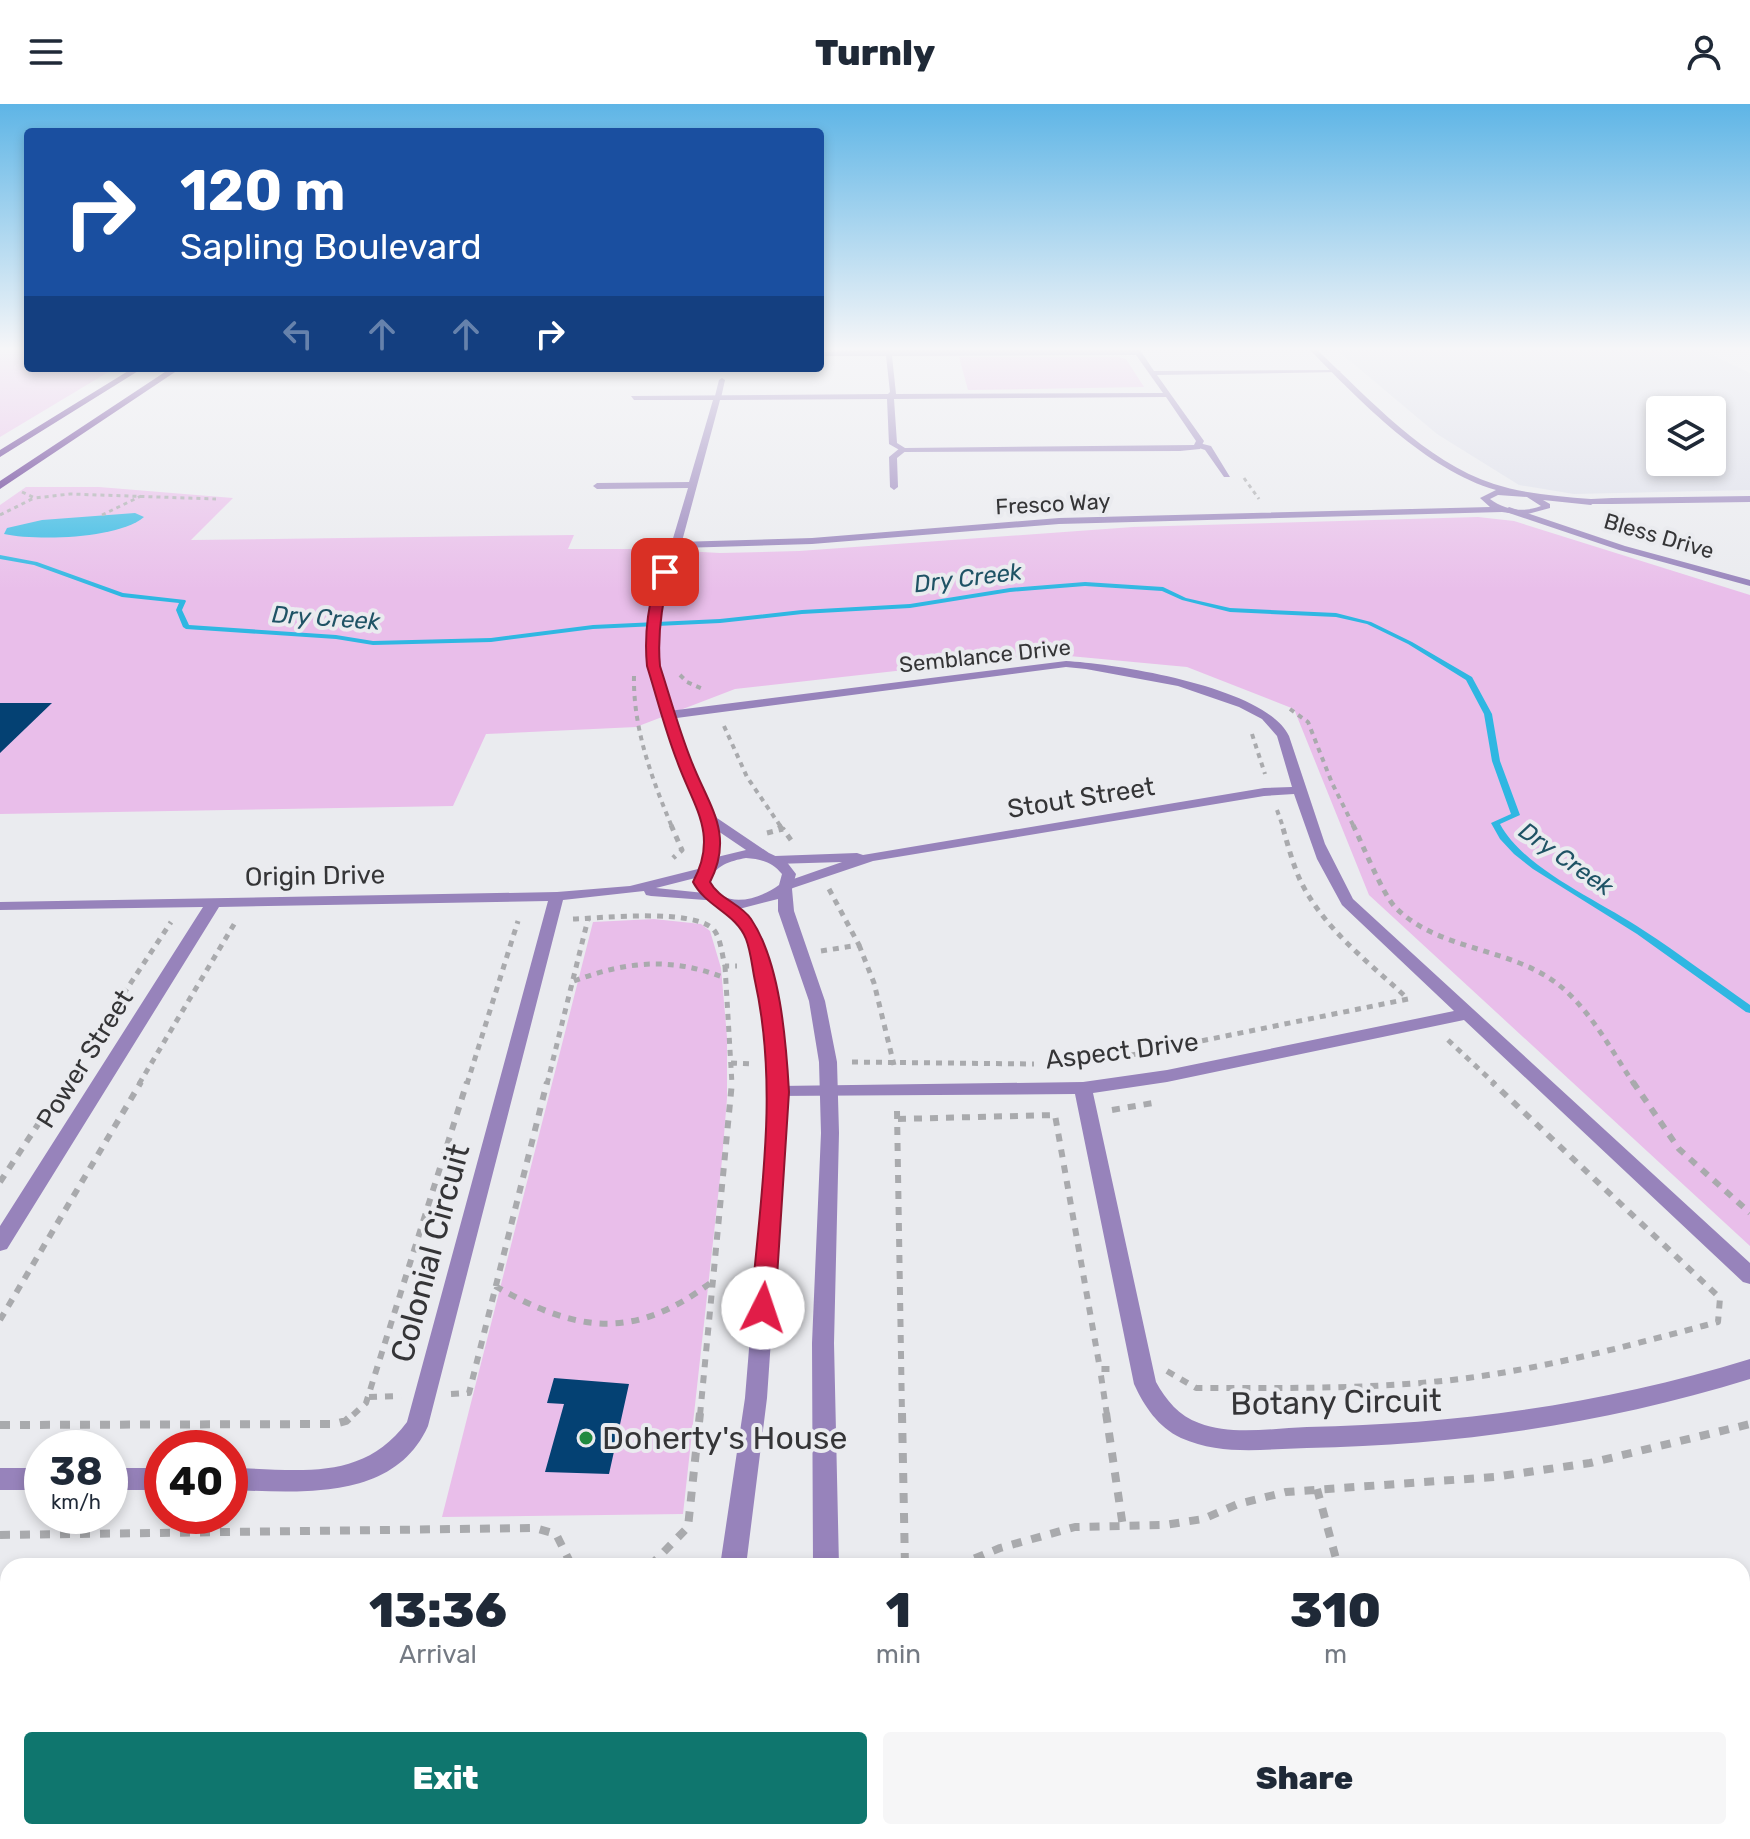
<!DOCTYPE html>
<style>
:root{--surface:#fff;--page:#f6f6f7;--text:#1f2937;--muted:#747a83;--accent:#0f766e}
body{margin:0;font-family:Rubik,sans-serif;background:var(--page);color:var(--text);height:100vh;display:flex;flex-direction:column;font-size:30px;white-space:nowrap}
*{box-sizing:border-box;margin:0}
p{font-size:26px;color:var(--muted)}
.icon{flex:none;width:44px;height:44px;fill:none;stroke:currentColor;stroke-width:2;stroke-linecap:round;stroke-linejoin:round}
.map{position:relative;flex:1;overflow:hidden}
.panel{position:absolute;left:0px;top:1454px;width:1750px;height:282px;display:flex;flex-direction:column;background:var(--surface);border-radius:24px 24px 0 0;box-shadow:0 4px 12px #0003}
.panel>*{flex:none}
.banner{position:absolute;left:24px;top:24px;width:800px;height:244px;border-radius:8px;box-shadow:0 4px 12px #0003;background:#1a4fa0;color:#fff;overflow:hidden}
.fabs{position:absolute;left:1646px;top:292px;display:grid;gap:16px}
.fabs a{display:grid;place-items:center;width:80px;height:80px;border-radius:8px;background:var(--surface);box-shadow:0 4px 12px #0003;font-size:40px}
.speed{position:absolute;left:24px;top:1326px;display:flex;gap:16px;font-size:40px;font-weight:700;text-align:center}
.speed>*{display:grid;place-content:center;width:104px;height:104px;border-radius:50%;background:var(--surface);box-shadow:0 4px 12px #0003;line-height:1}
.speed small{font-size:20px;font-weight:400}
.speed .limit{border:12px solid #d22;background:#fff;color:#111}
.pin{position:absolute;display:grid;place-items:center;width:68px;height:68px;color:#fff;margin:-34px;border-radius:16px;box-shadow:0 4px 12px #0006}
.me{position:absolute;width:88px;margin:-44px;rotate:4deg;stroke-linejoin:round;filter:drop-shadow(0 0 6px #0008)}
.turn{display:flex;align-items:center;gap:28px;height:168px;padding:0 24px;font-size:36px}
.turn .icon{width:104px;height:104px;stroke-width:2.5}
.turn b{display:block;font-size:56px;line-height:68px}
.lanes{display:flex;align-items:center;height:76px;padding:0 24px;background:#0003;justify-content:center;gap:40px;direction:ltr}
.lanes .off{opacity:.35}
.eta{display:flex;justify-content:space-evenly;align-items:center;height:136px;text-align:center}
.eta b{font-size:48px;font-weight:800;line-height:56px}
.primary-button{display:flex;gap:16px;margin-top:auto;padding:16px 24px}
.primary-button a{flex:1;height:92px;border-radius:8px;background:var(--accent);color:#fff;font-size:32px;font-weight:800;line-height:92px;text-align:center}
.primary-button a+a{background:var(--page);color:var(--text)}
header{display:flex;justify-content:space-between;align-items:center;height:104px;padding:0 24px;background:var(--surface);font-size:36px;font-weight:800}
.map>svg:first-child{display:block}
</style>
<header><svg class="icon" aria-label="menu" viewBox="0 0 24 24"><path d="M4 6h16M4 12h16M4 18h16"/></svg>Turnly<svg class="icon" aria-label="person" viewBox="0 0 24 24"><circle cx="12" cy="8" r="4"/><path d="M4 21q1-7 8-7t8 7"/></svg></header>
<div class="map">
<svg width="1750" height="1735" viewBox="0 0 1750 1735">
<rect width="100%" height="100%" fill="#eaebef"/>
<!-- built -->
<path fill="#dddfea" fill-rule="evenodd" d="M1337,246H1701L1750,269V386L1574,390L1519,381L1437,330ZM1660,306H1712V358H1660Z"/>
<!-- green -->
<path fill="#e9beea" d="M0,246H28V264H115L0,333Z
M959,253H1119L1126,255L1144,283L968,286Z
M26,383H99L233,394L191,436L574,431L568,445H648L720,449L799,447L1133,423L1478,413L1514,417L1750,491V1142L1369,791L1294,605L1187,563L1048,550L735,585L636,623L486,630L453,702L0,710V401Z
M654,815L701,820L710,827L721,864L727,933V994L722,1056L683,1410L442,1413L593,818Z"/>
<!-- water -->
<path fill="#2fb7e2" d="M135,409L144,413C118,435 37,437 4,430L7,424L42,416Z"/>
<g fill="none" stroke-linecap="round" stroke-linejoin="round">
<!-- stream -->
<path fill="#2fb7e2" fill-rule="evenodd" d="M0,451L37,458L123,489L185,496L186,497L182,506L189,521L336,531L373,537L491,534L593,521L720,515L802,506L910,500L1010,484L1085,478L1163,483L1186,494L1230,504L1336,509L1371,518L1412,538L1472,573L1492,610L1500,657L1520,711L1500,720C1525,766 1600,797 1643,826C1680,850 1714,876 1750,901V909L1746,908L1637,830L1533,765L1514,750L1500,735L1491,719L1511,710L1492,657L1484,610L1466,576L1408,540L1367,520L1336,513L1230,508L1182,496L1162,487L1085,482L1010,488L910,504L802,510L720,519L593,525L491,538L373,541L336,535L186,525L183,523L176,506L179,499L122,493L34,461L0,455Z"/>
</g>
<!-- building -->
<path fill="#044173" d="M0,599H52L0,649Z
M554,1274L629,1280L609,1370L545,1368L564,1300L547,1299Z"/>
<g fill="none" stroke-linecap="round" stroke-linejoin="round">
<!-- path-far4 -->
<path stroke="#a9aaad" stroke-width="3" stroke-dasharray="4 4" stroke-linecap="butt" d="M1244,374L1259,395
M22,388L35,394L70,390L216,395
M0,411L34,394
M102,411L141,392"/>
<!-- path-far3 -->
<path stroke="#a9aaad" stroke-width="4" stroke-dasharray="5 5" stroke-linecap="butt" d="M680,571L687,578L705,586
M634,572C633,625 652,675 672,723
M1290,605L1308,618L1332,679L1354,723
M724,622L747,673L781,723
M1252,630L1265,670
M1277,706L1283,723"/>
<!-- path-far2 -->
<path stroke="#a9aaad" stroke-width="5" stroke-dasharray="6 6" stroke-linecap="butt" d="M671,721L682,746L673,754
M779,721L782,725
M1353,721C1363,741 1382,789 1395,803C1437,846 1507,843 1555,878C1589,903 1611,946 1634,980
M767,729L783,725L791,736
M573,815C602,814 695,804 714,826C721,835 722,851 725,862H737
M859,841L874,879L894,961
M821,847L859,841L829,785
M725,862L732,980
M574,877C627,857 672,853 725,874
M1448,936L1495,980
M852,958L1034,960
M731,959L754,960
M1048,959L1122,953L1408,895C1371,860 1326,827 1302,780C1293,762 1288,741 1282,721
M64,980L171,818
M139,980L236,817
M467,980L518,817
M547,980L588,815"/>
<!-- path-far1 -->
<path stroke="#a9aaad" stroke-width="6" stroke-dasharray="8 8" stroke-linecap="butt" d="M1633,978L1679,1045L1750,1109
M1112,1006L1153,999
M897,1007L902,1311
M898,1015L1055,1011L1100,1265
M0,1078L66,978
M495,1182C578,1229 634,1237 713,1177
M0,1216L141,978
M1167,1267L1196,1284C1271,1284 1346,1285 1421,1279C1522,1271 1620,1244 1718,1218L1720,1194L1492,978
M451,1290L469,1289L547,978
M369,1293L401,1292
M353,1311L366,1299L467,978
M700,1311L732,978
M1107,1311L1100,1265H1117"/>
<!-- path -->
<path stroke="#a9aaad" stroke-width="8" stroke-dasharray="10 10" stroke-linecap="butt" d="M902,1309L905,1462
M1106,1309L1123,1423
M0,1321L335,1320L346,1317L355,1309
M1317,1385L1338,1462
M0,1431L535,1424L556,1430L572,1462
M650,1462L688,1423L700,1309
M956,1462L1000,1444L1075,1423L1165,1421L1203,1415L1238,1400L1286,1388L1494,1373L1590,1359L1750,1320
M643,1728L644,1735
M906,1728L907,1735
M576,1735L585,1728"/>
<!-- service -->
<path fill="#9783bb" fill-rule="evenodd" d="M722,274L725,276L721,294L714,296L719,276Z
M1199,339L1211,342L1230,373H1224L1205,346L1196,343Z
M900,344L907,346L897,354L898,383L894,386L890,383L889,353Z"/>
<!-- minor -->
<path fill="#9783bb" fill-rule="evenodd" d="M885,246H1140L1154,267L1338,266L1341,268L1157,271L1204,337L1200,345L1180,347L903,348L889,340L887,295L720,296L681,441L676,444L671,441L688,384L597,385L593,382L597,379L689,378L713,296H634L631,292L888,290L890,288L886,252H820V248ZM1136,251L1163,289L896,290L892,252ZM1166,293L1196,337L1194,341L905,344L897,339L894,295Z
M1591,395L1612,394L1616,397L1612,400H1588V396Z
M1509,403L1625,442L1750,476V482L1619,446L1506,408L1505,406Z
M1066,557C1117,560 1266,583 1289,632L1325,740L1353,795L1750,1159V1180L1743,1178L1464,916L1167,978L1093,989L1156,1278C1166,1296 1179,1312 1199,1319C1232,1332 1273,1324 1307,1323C1461,1320 1603,1300 1750,1255V1275C1603,1320 1461,1341 1307,1344C1264,1345 1222,1352 1181,1334C1158,1323 1144,1302 1134,1280L1075,990L773,992L770,988L773,984L779,982L1083,978L1167,966L1454,907L1342,801L1317,755L1294,690L1264,692L873,757L787,786L780,782L782,779L842,758L775,760L768,756L775,752L857,749L863,751L1264,684L1292,683L1277,632L1262,615L1239,603L1178,582L1086,565L1066,563L669,615L663,611L669,607Z
M706,763L713,767L711,770L656,784L714,790L721,794L719,797L651,792L646,791L644,787L563,796L428,1322C394,1398 299,1388 230,1386V1364C298,1365 362,1379 407,1318L548,797L219,803L7,1145L0,1147V1122L203,803L0,806V798L557,788L630,782Z
M0,1364H42V1386H0Z
M110,1364H162V1386H110Z"/>
<!-- tertiary -->
<path fill="#9783bb" fill-rule="evenodd" d="M1310,246H1317C1370,295 1424,357 1494,380C1525,390 1558,392 1591,395L1595,398L1591,401L1543,396L1550,400V404L1524,411L1502,408L1059,420L812,440L680,444L662,500L658,545L660,562L690,657L717,714L769,749L786,757L796,770L792,785L794,807L825,897L837,958L839,1029L834,1239L839,1462H813L812,1239L821,1029L819,958L809,897L778,807V795L739,805L746,810L763,835L777,898L788,988L767,1294L746,1462H720L745,1294L770,988L761,898L747,835L735,816L702,792L695,778L703,762L704,716L678,657L648,562V529L652,500L671,441L676,438L812,434L1059,414L1490,403L1480,394L1496,386C1426,366 1360,297 1310,246ZM1498,391L1527,393L1541,402C1523,409 1505,406 1490,395ZM718,727L746,746L717,753ZM746,754C761,755 772,758 782,770L779,781C758,796 724,806 709,778C715,761 730,757 746,754Z
M1750,392V398L1612,400L1608,397L1612,394Z
M1750,1547V1573L1742,1574V1548Z
M0,1579H8V1607H0Z
M1742,1659H1750V1687H1742Z
M0,1715H8V1728H54L51,1735H0Z
M756,1728H786V1735H756Z"/>
<!-- primary -->
<path fill="#55258a" fill-rule="evenodd" d="M133,264H143L0,353V346Z
M171,264H181L0,385V377Z"/>
</g>
<!-- sky -->
<linearGradient id="sky" x2="0" y2="1"><stop stop-color="#5eb5e6"/><stop offset="0.5" stop-color="#f6f6f8"/><stop offset="1" stop-color="#f6f6f8" stop-opacity="0"/></linearGradient>
<rect width="1750" height="489" fill="url(#sky)"/>
<!-- route -->
<path fill="#e11d48" stroke="#92132f" stroke-width="2" d="M661,465L670,468C662,499 657,530 660,562C670,593 679,626 691,656C708,701 735,729 710,778C719,795 740,799 751,815C780,858 786,935 789,988L775,1204L772,1211L763,1214L755,1211L751,1204C760,1095 779,985 755,877C752,863 751,848 746,835C736,809 706,803 693,778C719,730 693,702 677,657C665,626 657,594 647,562C644,531 648,494 661,465Z"/>
<!-- markers -->
<circle fill="#218a40" stroke="#eaebef" stroke-width="3" cx="586" cy="1334" r="8"/>
<g text-anchor="middle" dominant-baseline="central" stroke-width="8" stroke-linejoin="round" paint-order="stroke">
<!-- far-street labels -->
<g font-size="22" fill="#353537" stroke="#eaebef">
<text transform="translate(1053 400) rotate(-3)">Fresco Way</text>
<text transform="translate(1659 432) rotate(16)">Bless Drive</text>
<text transform="translate(985 552) rotate(-6)">Semblance Drive</text>
</g>
<!-- far-water labels -->
<g font-size="24" font-style="italic" fill="#1f5365" stroke="#eaebef">
<text transform="translate(968 474) rotate(-7)">Dry Creek</text>
<text transform="translate(326 514) rotate(4)">Dry Creek</text>
<text transform="translate(1566 755) rotate(35)">Dry Creek</text>
</g>
<!-- street labels -->
<g font-size="26" fill="#353537" stroke="#eaebef">
<text transform="translate(1081 694) rotate(-9)">Stout Street</text>
<text transform="translate(315 772) rotate(-1)">Origin Drive</text>
<text transform="translate(1122 947) rotate(-7)">Aspect Drive</text>
<text transform="translate(85 955) rotate(-58)">Power Street</text>
</g>
<!-- near-street labels -->
<g font-size="32" fill="#353537" stroke="#eaebef">
<text transform="translate(430 1149) rotate(-75)">Colonial Circuit</text>
<text transform="translate(1336 1298) rotate(-1)">Botany Circuit</text>
</g>
<!-- near-poi labels -->
<g font-size="32" fill="#353537" stroke="#eaebef" text-anchor="start">
<text x="602" y="1334">Doherty's House</text>
</g>
</g>
</svg>
<div class="fabs">
<a><svg class="icon" aria-label="layers" viewBox="0 0 24 24"><path d="M12 4l9 5-9 5-9-5zM3 14l9 5 9-5"/></svg></a>
</div>
<div class="speed"><div>38<small>km/h</small></div><div class="limit">40</div></div>
<div class="pin" style="left:665px;top:468px;background:#d93025"><svg class="icon" aria-label="arrive" viewBox="0 0 24 24"><path d="M6 21V4h12l-3 4 3 4H6"/></svg></div>
<svg class="me" style="left:763px;top:1204px" viewBox="-20 -20 40 40"><circle r="19" fill="#fff"/><path d="M0-13L10 11 0 6-10 11z" fill="#e11d48"/></svg>
<div class="banner">
<div class="turn"><svg class="icon" aria-label="right" viewBox="0 0 24 24"><path d="M7 20v-9h11M14 6l5 5-5 5"/></svg><div><b>120 m</b>Sapling Boulevard</div></div>
<div class="lanes"><svg class="icon off" aria-label="left" viewBox="0 0 24 24"><path d="M17 20v-9H6M10 6l-5 5 5 5"/></svg><svg class="icon off" aria-label="ahead" viewBox="0 0 24 24"><path d="M12 20V5M6 11l6-6 6 6"/></svg><svg class="icon off" aria-label="ahead" viewBox="0 0 24 24"><path d="M12 20V5M6 11l6-6 6 6"/></svg><svg class="icon" aria-label="right" viewBox="0 0 24 24"><path d="M7 20v-9h11M14 6l5 5-5 5"/></svg></div>
</div>
<section class="panel">
<div class="eta">
<div><b>13:36</b><p>Arrival</p></div>
<div><b>1</b><p>min</p></div>
<div><b>310</b><p>m</p></div>
</div>
<div class="primary-button"><a>Exit</a><a>Share</a></div>
</section>
</div>
